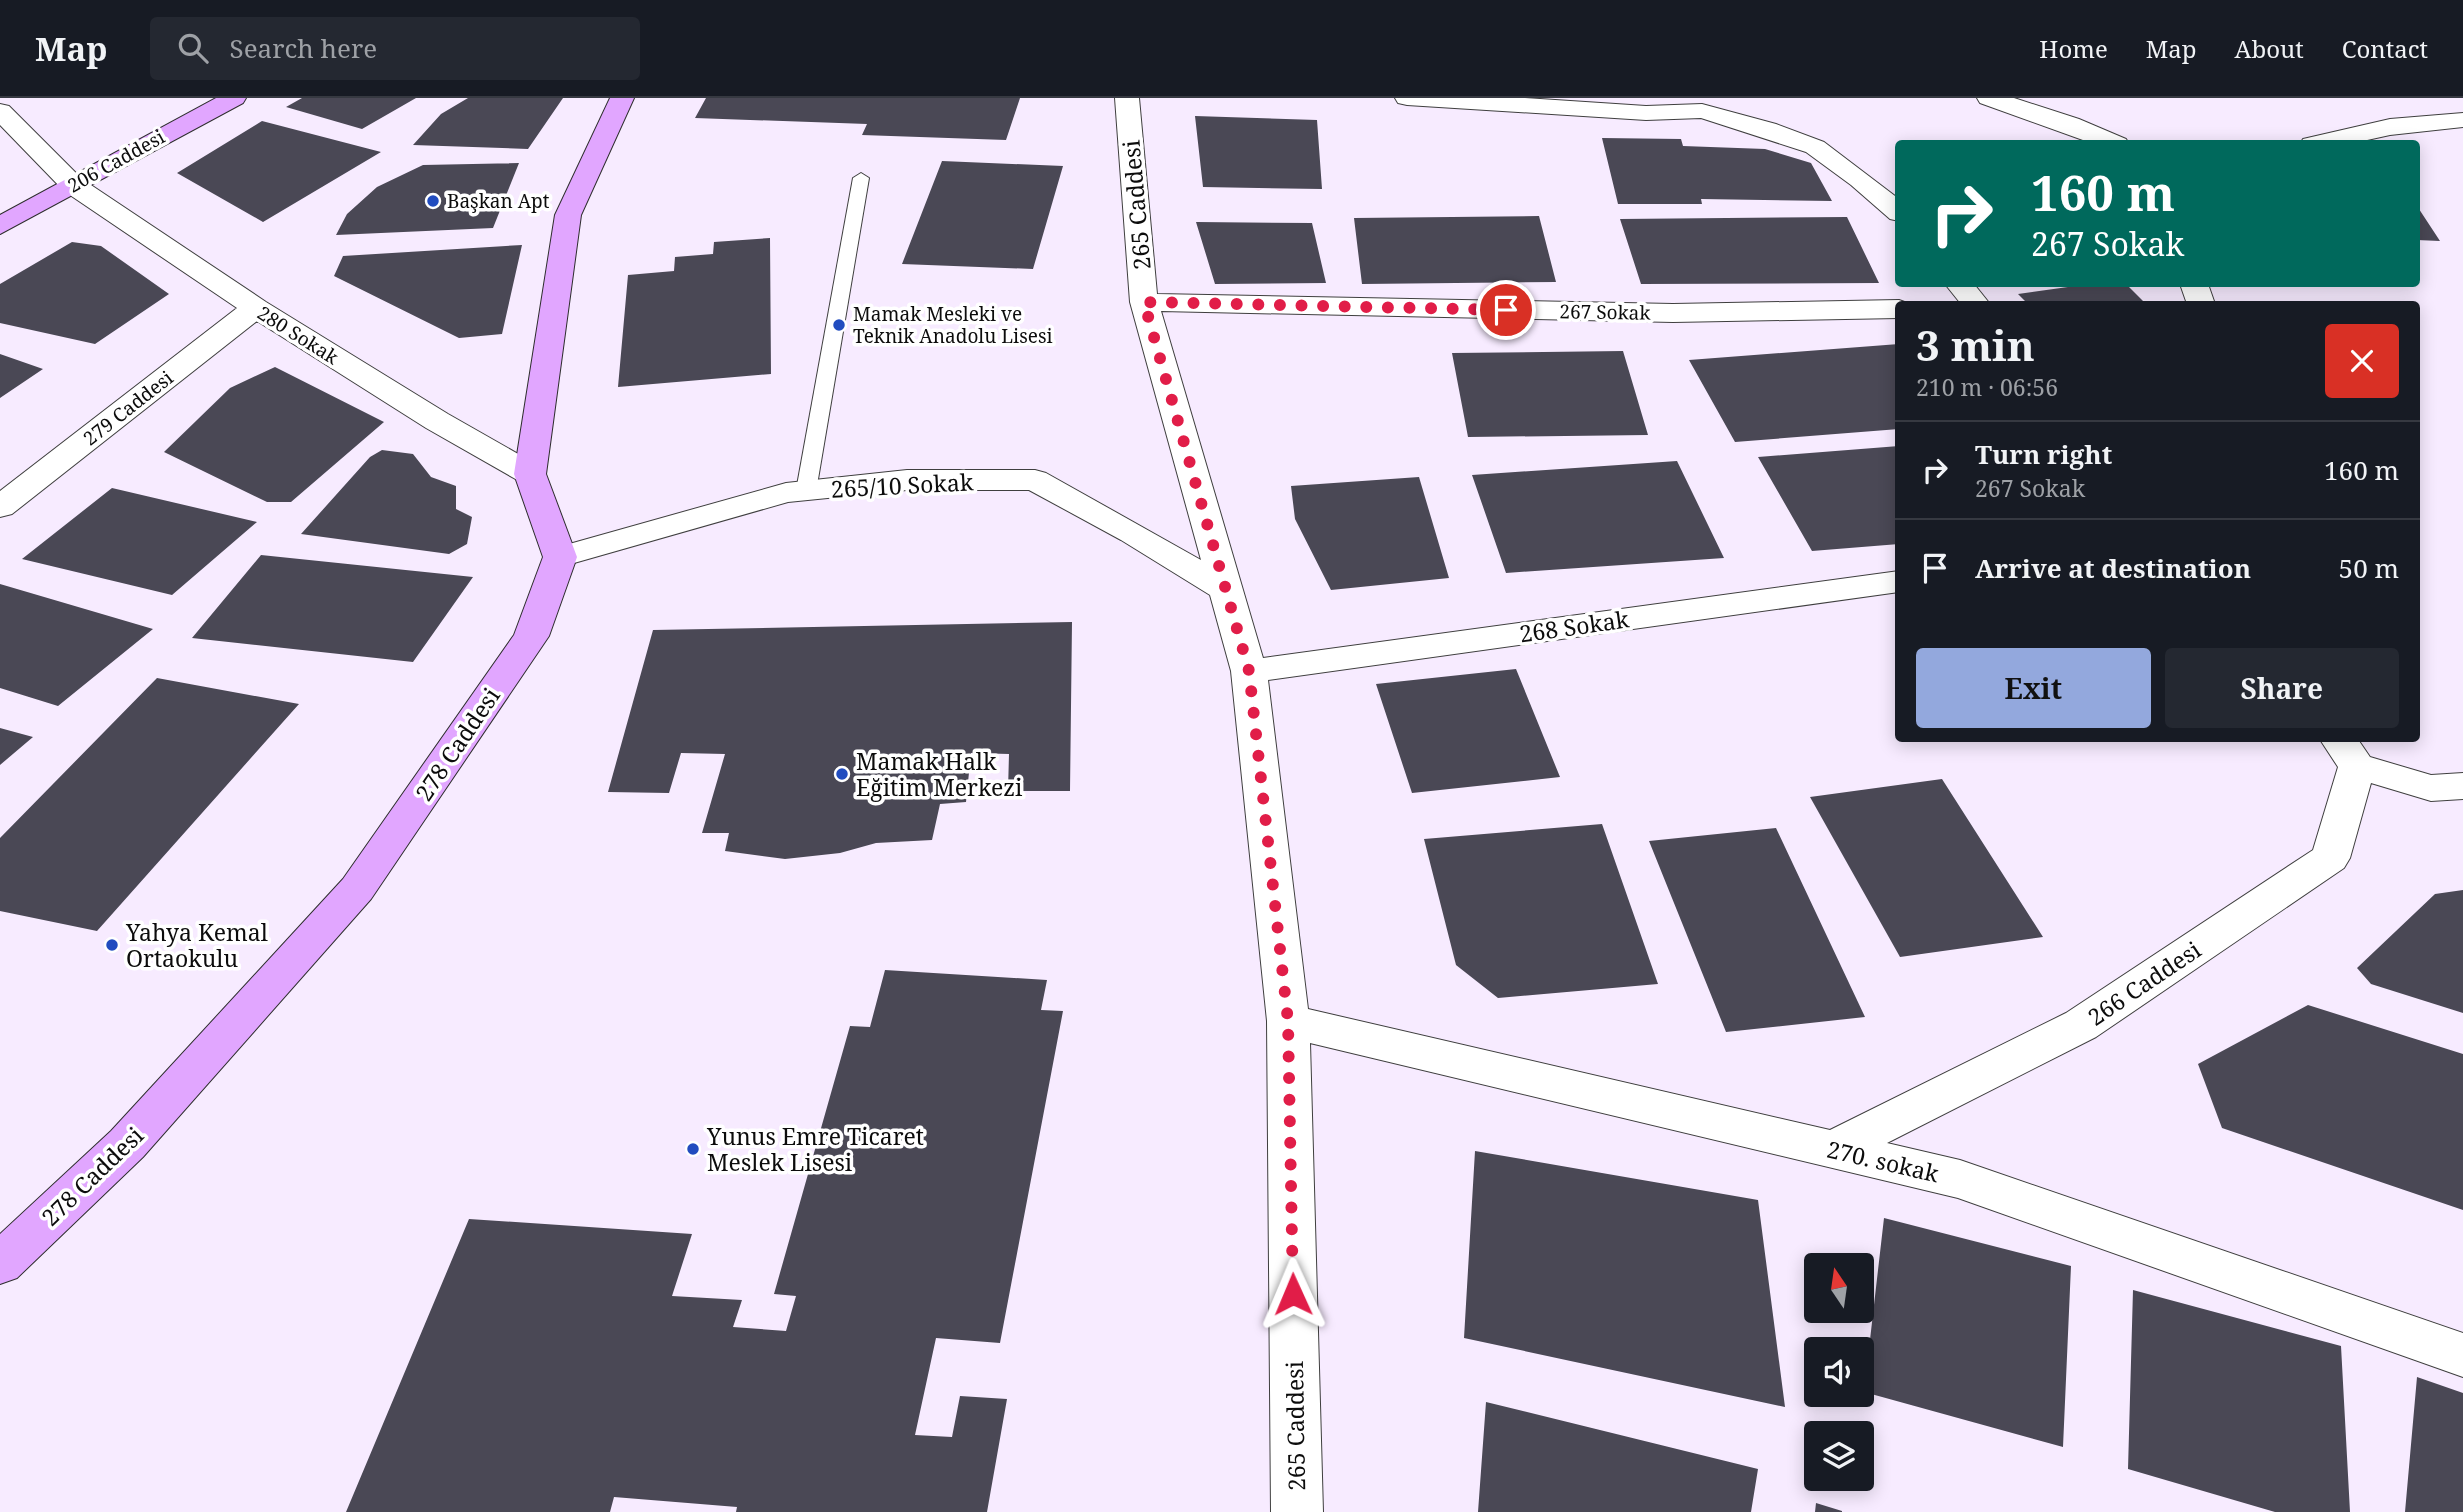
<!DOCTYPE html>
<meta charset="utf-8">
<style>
:root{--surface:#171b24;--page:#242831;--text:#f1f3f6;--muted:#9ea1a6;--line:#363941;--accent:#93a8dd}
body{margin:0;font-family:"Noto Serif",serif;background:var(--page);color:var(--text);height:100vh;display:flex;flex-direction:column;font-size:26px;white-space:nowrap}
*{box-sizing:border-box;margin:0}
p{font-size:23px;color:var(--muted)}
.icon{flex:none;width:38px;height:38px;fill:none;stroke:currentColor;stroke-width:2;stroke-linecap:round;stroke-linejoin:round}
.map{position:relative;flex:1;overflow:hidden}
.drawer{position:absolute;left:1895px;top:203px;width:525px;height:441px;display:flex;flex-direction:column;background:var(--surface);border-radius:7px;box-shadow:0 4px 18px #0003}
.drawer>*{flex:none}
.guide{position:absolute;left:1895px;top:42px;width:525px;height:147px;border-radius:7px;box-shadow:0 4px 18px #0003;background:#00695c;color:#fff;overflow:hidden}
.needle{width:46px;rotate:347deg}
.controls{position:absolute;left:1804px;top:1155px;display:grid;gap:14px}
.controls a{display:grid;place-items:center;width:70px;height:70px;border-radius:7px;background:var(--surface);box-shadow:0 4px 18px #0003;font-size:35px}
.pin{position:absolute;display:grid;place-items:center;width:60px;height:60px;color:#fff;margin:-30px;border:4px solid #fff;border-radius:50%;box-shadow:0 2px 7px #0007}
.me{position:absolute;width:77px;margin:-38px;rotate:359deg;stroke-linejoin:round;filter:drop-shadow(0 0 5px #0008)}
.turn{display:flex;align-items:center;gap:24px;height:147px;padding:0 21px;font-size:32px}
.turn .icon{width:91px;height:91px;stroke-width:2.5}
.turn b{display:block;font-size:49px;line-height:60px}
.round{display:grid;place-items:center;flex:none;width:74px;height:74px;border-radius:7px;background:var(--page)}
.head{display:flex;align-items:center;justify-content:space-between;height:119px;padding:0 21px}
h1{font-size:42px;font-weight:700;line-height:52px}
.cta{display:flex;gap:14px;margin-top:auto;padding:14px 21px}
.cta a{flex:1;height:80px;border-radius:7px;background:var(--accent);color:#111;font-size:28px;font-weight:700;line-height:80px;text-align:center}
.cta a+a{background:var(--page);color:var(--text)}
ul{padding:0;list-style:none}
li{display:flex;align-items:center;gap:21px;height:98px;padding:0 21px;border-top:2px solid var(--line)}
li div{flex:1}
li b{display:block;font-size:26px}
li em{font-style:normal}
header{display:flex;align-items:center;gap:42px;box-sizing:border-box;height:98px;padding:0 35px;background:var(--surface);border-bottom:2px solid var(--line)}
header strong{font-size:33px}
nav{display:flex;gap:38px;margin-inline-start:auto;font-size:24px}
.search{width:490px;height:63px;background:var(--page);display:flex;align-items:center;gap:18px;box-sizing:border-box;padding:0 24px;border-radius:7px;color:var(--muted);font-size:26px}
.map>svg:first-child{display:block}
</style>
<header>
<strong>Map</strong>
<div class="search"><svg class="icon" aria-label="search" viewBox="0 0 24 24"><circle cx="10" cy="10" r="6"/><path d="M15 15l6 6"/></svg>Search here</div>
<nav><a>Home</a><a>Map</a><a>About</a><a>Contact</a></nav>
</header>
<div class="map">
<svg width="2463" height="1414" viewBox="0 0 2463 1414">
<rect width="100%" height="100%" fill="#f7ebff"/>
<!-- building -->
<path fill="#4a4855" d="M302,0H416L362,31L286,9Z
M468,0H563L528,51L413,47L441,16Z
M706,0H1020L1006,42L862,37L867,26L695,20Z
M1195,18L1317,22L1322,91L1203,89Z
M262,23L381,54L263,124L177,75Z
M1602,40L1681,41L1683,48L1765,51L1811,65L1832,103L1701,101L1702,106H1618Z
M942,63L1063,68L1033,171L902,166Z
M519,65L493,130L336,137L347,116L377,89L423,67Z
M2417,108L2440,143L2417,142Z
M1539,118L1556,184L1362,186L1354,120Z
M1847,119L1879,185L1641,186L1620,121Z
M1196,124L1312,125L1326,185L1215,186Z
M770,140L771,276L618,289L628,177L674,173L675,159L713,156L714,144Z
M72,144L101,148L169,196L95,246L0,225V186Z
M522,147L502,236L459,240L334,178L343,158Z
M2072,186H2126L2146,206H2028L2018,196L2075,188Z
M1899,246V331L1735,344L1689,262Z
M1623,253L1648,337L1468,339L1452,255Z
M0,256L43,271L0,300Z
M275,269L384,324L291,404H267L164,354L230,290Z
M1899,348V446L1812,453L1758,359Z
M382,352L413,356L431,379L456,388V411L472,419L467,446L449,456L301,436L370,359Z
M1677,363L1724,460L1506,475L1472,377Z
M1419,379L1449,480L1331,492L1295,421L1291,388Z
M112,390L257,424L172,497L22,461Z
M261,457L473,479L413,564L192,540Z
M0,486L153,531L58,608L0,590Z
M1072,524L1070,693H1008L1009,656L971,655L966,704L940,706L932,742L876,745L840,755L785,761L725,753L729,735H702L725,656L681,655L669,695L608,694L653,532Z
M1516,571L1560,679L1412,695L1376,586Z
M157,580L299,606L97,833L0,813V740Z
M0,630L33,639L0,667Z
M1942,681L2043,839L1900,859L1810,699Z
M1602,726L1658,886L1498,900L1456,867L1424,741Z
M1776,730L1865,919L1726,934L1649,743Z
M2463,792V915L2371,886L2357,870L2435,796Z
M885,872L1047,882L1041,912L1063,913L1000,1245L936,1240L915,1337L952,1339L960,1298L1007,1301L987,1414H736L737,1409L614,1399L610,1414H346L469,1121L692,1136L672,1198L742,1202L733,1229L786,1233L796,1198L774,1196L850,928L870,929Z
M2308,907L2463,956V1112L2222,1030L2198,966Z
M1475,1053L1758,1102L1785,1309L1464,1240Z
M1884,1120L2071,1168L2063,1349L1864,1294Z
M2133,1192L2341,1248L2350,1414H2275L2128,1371Z
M2417,1279L2463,1295V1414H2405Z
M1486,1304L1758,1371L1751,1414H1478Z
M1816,1405L1842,1413V1414H1815Z"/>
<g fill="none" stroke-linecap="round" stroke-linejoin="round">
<!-- lane casing -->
<g stroke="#3f3f3f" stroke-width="2">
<path id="lane" d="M861,75L869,80L816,393L806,399L796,393L853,80Z"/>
</g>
<!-- street casing -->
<g stroke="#3f3f3f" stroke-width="2">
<path id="street" d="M1115,0H1139L1157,196L1673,206L1899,202L1910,206H1899V220L1673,224L1161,213L1263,560L1899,473V494L1268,582L1308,911L1830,1032L2066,915L2313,752L2338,669L2319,640H2357L2370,659L2431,677L2463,675V701L2431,703L2371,685L2350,760L2344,770L2096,939L1887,1045L1960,1062L2463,1235V1279L1958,1100L1310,945L1323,1414H1271L1267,923L1231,573L1210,497L1121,442L1029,392H907L788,404L560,469L548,466L543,459L548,452L786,385L907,372H1035L1046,375L1201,462L1130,204Z
M1395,0H1525L1646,8L1702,6L1776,26L1824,44L1899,101V123L1890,121L1851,87L1806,54L1701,20L1646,22L1407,7L1398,5Z
M1977,0H2014L2079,21L2126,41L2129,46H2094L1980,5Z
M0,6L9,8L82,81L266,204L448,316L541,369L546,376L541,383L530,386L519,383L426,330L257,223L12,416L0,419V393L237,210L64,93L0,27Z
M2463,15V29L2390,37L2349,46H2300L2303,41L2390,21Z
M1945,186H1974L1990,206H1961Z
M2180,186H2208L2215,206H2187Z"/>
</g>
<!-- secondary casing -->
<g stroke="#2e2e2e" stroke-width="2">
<path id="secondary" d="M216,0H246L243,5L0,136V117Z
M610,0H634L581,117L546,376L577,459L549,538L371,801L143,1059L17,1180L0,1186V1136L111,1033L343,781L514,537L543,459L514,376L555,117Z"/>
</g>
<!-- lane -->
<use href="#lane" fill="#fff" fill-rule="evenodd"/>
<!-- street -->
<use href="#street" fill="#fff" fill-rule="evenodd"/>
<!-- secondary -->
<use href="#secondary" fill="#e1a6ff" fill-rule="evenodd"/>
</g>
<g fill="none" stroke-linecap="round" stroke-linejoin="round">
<!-- route -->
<path stroke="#e11d48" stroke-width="12" stroke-dasharray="0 21.6" d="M1293,1196L1288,923L1249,573L1144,204L1506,212"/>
</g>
<!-- markers -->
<g fill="#214cbf" stroke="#fff" stroke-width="2.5">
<circle cx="433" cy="103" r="7"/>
<circle cx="839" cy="227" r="7"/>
<circle cx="842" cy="676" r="7"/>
<circle cx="112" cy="847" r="7"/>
<circle cx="693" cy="1051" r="7"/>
</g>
<g text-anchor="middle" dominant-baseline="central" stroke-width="7" stroke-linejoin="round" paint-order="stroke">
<!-- far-street labels -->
<g font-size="19" fill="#0c0c0c" stroke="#fff">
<text transform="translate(116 63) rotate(-29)">206 Caddesi</text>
<text transform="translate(1605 214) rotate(1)">267 Sokak</text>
<text transform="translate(298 237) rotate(32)">280 Sokak</text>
<text transform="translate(128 310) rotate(-38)">279 Caddesi</text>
</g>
<!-- far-poi labels -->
<g font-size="19" fill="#0c0c0c" stroke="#fff" text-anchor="start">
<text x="447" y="103">Başkan Apt</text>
<text x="853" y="216">Mamak Mesleki ve<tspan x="853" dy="22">Teknik Anadolu Lisesi</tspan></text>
</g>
<!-- street labels -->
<g font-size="23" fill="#0c0c0c" stroke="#fff">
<text transform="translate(1136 107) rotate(-95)">265 Caddesi</text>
<text transform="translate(902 387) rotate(-3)">265/10 Sokak</text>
<text transform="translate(1574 528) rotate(-8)">268 Sokak</text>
<text transform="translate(457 646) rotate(-56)">278 Caddesi</text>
<text transform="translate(2144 885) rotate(-34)">266 Caddesi</text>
<text transform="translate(1883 1063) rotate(13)">270. sokak</text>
<text transform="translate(92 1078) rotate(-44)">278 Caddesi</text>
<text transform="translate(1295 1328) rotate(-91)">265 Caddesi</text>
</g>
<!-- poi labels -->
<g font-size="23" fill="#0c0c0c" stroke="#fff" text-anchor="start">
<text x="856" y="663">Mamak Halk<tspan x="856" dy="26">Eğitim Merkezi</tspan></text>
<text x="126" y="834">Yahya Kemal<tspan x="126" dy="26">Ortaokulu</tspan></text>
<text x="707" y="1038">Yunus Emre Ticaret<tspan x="707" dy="26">Meslek Lisesi</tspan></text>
</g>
</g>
</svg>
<div class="controls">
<a><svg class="needle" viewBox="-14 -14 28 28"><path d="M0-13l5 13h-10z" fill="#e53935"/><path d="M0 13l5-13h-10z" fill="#9ea1a6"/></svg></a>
<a><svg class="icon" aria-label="sound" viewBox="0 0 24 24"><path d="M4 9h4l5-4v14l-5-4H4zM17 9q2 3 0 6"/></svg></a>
<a><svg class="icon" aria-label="layers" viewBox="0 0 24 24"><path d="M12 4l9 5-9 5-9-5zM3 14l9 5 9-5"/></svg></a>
</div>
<div class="pin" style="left:1506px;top:212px;background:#d93025"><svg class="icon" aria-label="arrive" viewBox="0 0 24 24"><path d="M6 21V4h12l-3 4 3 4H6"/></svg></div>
<svg class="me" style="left:1293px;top:1196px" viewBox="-20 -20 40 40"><path d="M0-17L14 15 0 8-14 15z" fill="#e11d48" stroke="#fff" stroke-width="4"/></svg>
<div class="guide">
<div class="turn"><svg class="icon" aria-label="right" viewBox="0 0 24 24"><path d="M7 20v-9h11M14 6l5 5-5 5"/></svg><div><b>160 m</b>267 Sokak</div></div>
</div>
<section class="drawer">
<div class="head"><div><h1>3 min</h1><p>210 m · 06:56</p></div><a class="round" style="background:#d93025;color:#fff"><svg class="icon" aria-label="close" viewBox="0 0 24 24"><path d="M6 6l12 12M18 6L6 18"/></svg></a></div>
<ul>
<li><svg class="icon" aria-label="right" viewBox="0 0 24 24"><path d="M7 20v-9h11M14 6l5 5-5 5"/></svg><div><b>Turn right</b><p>267 Sokak</p></div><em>160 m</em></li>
<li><svg class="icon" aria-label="arrive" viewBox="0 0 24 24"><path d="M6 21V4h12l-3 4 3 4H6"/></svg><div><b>Arrive at destination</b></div><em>50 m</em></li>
</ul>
<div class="cta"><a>Exit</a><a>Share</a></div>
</section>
</div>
